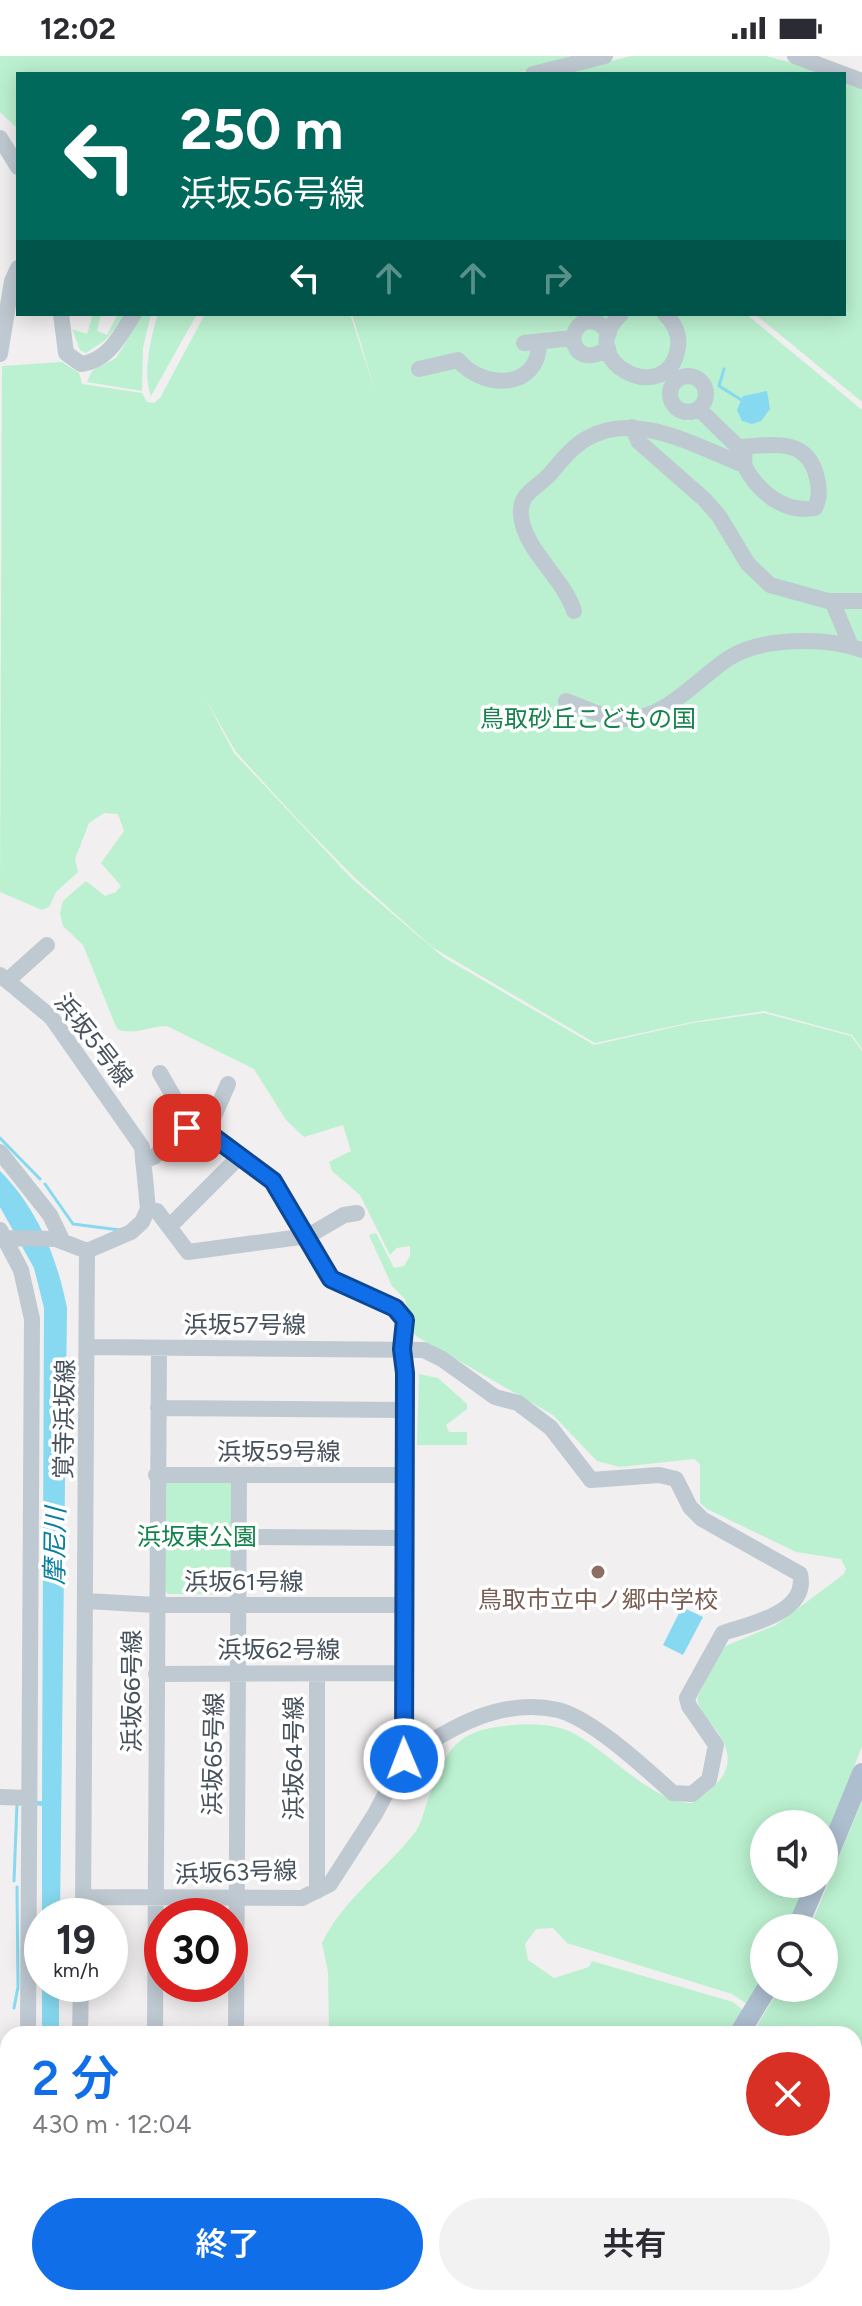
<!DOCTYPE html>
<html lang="ja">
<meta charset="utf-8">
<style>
:root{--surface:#fff;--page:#f2f2f3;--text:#2b2b33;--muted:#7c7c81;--accent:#116ee9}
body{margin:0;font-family:Figtree,"Noto Sans JP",sans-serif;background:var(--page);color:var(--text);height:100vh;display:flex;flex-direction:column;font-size:30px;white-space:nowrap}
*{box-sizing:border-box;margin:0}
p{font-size:26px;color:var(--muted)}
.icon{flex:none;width:44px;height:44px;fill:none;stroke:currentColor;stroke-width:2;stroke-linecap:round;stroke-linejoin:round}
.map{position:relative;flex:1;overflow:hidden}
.drawer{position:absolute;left:0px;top:1970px;width:862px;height:280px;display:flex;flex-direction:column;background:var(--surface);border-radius:24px 24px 0 0;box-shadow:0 4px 20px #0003}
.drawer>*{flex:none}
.top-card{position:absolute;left:16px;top:16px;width:830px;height:244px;border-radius:0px;box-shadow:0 4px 20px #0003;background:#00695c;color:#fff;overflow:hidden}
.fabs{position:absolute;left:750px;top:1754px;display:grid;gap:16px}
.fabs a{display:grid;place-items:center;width:88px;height:88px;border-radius:50%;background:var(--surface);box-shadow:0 4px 20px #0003;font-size:40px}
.speed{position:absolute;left:24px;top:1842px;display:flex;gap:16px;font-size:40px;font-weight:700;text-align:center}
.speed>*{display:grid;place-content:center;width:104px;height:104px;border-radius:50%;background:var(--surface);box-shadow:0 4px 20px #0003;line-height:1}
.speed small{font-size:20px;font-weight:400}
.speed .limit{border:12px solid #d22;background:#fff;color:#111}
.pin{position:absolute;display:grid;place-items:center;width:68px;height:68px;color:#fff;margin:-34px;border-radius:16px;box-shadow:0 4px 12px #0006}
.me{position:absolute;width:88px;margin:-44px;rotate:359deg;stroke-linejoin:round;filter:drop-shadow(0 0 6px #0008)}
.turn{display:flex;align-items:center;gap:28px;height:168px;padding:0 32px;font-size:36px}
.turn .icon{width:104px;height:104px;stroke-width:2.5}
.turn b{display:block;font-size:56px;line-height:68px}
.lanes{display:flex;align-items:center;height:76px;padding:0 32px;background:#0003;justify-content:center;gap:40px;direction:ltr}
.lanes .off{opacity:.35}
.round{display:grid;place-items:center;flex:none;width:84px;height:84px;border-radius:42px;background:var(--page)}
.summary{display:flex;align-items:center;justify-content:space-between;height:136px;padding:0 32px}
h1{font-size:48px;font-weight:600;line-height:60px;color:var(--accent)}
.primary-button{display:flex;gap:16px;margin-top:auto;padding:16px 32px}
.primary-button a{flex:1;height:92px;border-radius:48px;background:var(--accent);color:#fff;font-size:32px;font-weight:600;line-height:92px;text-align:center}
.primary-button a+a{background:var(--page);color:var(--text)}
.status{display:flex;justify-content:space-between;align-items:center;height:56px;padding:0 40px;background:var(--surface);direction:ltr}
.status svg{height:22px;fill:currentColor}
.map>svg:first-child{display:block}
</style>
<div class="status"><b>12:02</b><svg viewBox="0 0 49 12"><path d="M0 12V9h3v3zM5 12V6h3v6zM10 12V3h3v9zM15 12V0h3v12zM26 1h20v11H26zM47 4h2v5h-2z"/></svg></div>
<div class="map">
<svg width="862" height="2250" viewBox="0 0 862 2250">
<rect width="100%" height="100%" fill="#f1efef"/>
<!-- green -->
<path fill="#bbf1d0" d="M0,0H580L514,18H18V73L0,56Z
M631,0H766L833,18H561Z
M844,23L862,32V346L755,258H844Z
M93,258H101L97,275L107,279L118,258H128L104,285L86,297L80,294L72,273L87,278Z
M143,258H151L143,292L142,335L87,326L92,315L116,302Z
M158,258H197L151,340C142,317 151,281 158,258Z
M205,258H350L376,338L352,258H746L862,354V993L852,979L764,955L692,966L595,987L432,891L354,821L300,766L236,696L205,642L234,697L352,823L443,901L594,989L692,967L764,957L851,980L862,995V1690L824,1789V1768H764V1828H809L791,1872H764V1927L750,1950L732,1938L567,1887L553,1872L536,1873L525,1888L528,1904L554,1922L589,1911L592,1905L733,1946L743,1954L731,1978H329L328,1916L322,1887C343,1843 387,1813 416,1775C421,1767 424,1756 427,1746C447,1694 452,1674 513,1669C531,1667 557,1668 573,1677C608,1695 654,1748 692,1747C721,1728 741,1710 717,1675C709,1664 699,1656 697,1642L723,1591L776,1569L844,1518L846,1513L841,1503L796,1496L707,1453L700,1447V1408L694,1403L620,1411L597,1405L553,1359L416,1280L410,1270L405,1243L392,1230L369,1179L376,1177L394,1212L404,1210L410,1200V1190L397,1192L390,1199L360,1139L332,1115L329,1106L351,1095L343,1069L304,1081L286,1064L254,1013L167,970C150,970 133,980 117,973L83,889L63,870L60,857L63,845L86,825L105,840L116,836L121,830L101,807L124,775L118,758L104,757L89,767L75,803L78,816L56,836L49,851L42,854L0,836L2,310L62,306L79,317L82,328L142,337L147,346L154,347L160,342Z
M419,1318L438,1322L467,1348V1353L446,1369L449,1376H467V1389H417Z
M168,1422L227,1423L232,1428V1532L225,1538H168L162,1531V1428Z
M862,1744V2219L854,2221V1978H752L780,1932H824V1872H810Z
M862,2223V2250H774L782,2242H854V2225Z
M446,2242H498L491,2250H438Z
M523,2242H777L767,2250H516Z"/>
<!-- water -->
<path fill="#86d9f0" d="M767,335L770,353L761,365L752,368L742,365L737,354L743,340Z
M0,1115C37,1152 57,1201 67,1252L60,1860H42V1914V1750L34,1749L35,1745H42L44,1252L34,1212L0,1151Z
M682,1551L703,1561L683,1599L663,1589Z
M42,1928H59V1978H42Z"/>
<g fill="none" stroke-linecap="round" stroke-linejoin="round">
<!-- stream -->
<path stroke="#86d9f0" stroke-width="3" d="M724,313L719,330L743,345
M0,1082L40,1123
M45,1128L73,1168L120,1174
M14,1825L17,1747
M14,1952L18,1931L17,1831
M245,2250V2242"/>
<!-- minor -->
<path stroke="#bfc9d1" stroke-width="16" d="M795,0L862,25
M533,18L605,0
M0,82L18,111
M61,258L66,297L81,308C108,305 120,280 134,258
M621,258C570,306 669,354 678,291C680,278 674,267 665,258
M524,287L573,282
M608,292C593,303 576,303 573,282C578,260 597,261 609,277
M0,298L12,225L18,212
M419,313L458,304C483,334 539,334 539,287
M670 338a18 18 0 1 1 36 0a18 18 0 1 1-36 0Z
M699,353L738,391C767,390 803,380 815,415C819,428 821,440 815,452C784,458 757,435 744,409L745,391
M632,371L639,386L704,443L719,460L748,508L770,529L828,545H862
M832,545L851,590
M574,555C563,521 524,494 521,459C519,436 537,433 551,417C561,405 572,391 586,383C634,353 697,391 744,409
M566,645C584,651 605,663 625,663C665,664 698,622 729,602C762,581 826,581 862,594
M0,919L51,961L142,1091L148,1153L142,1166L131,1176L87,1195
M7,925L47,889
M160,1017L188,1066L187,1072
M207,1076L228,1028
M0,1096L50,1159L63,1186
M143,1105L154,1101L187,1072L207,1076L273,1125L308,1180L188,1196L157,1155L148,1153
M170,1170L238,1102
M0,1174L21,1214L32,1263L28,1978
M0,1182L56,1183L87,1195L83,1860
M88,1291L424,1294L442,1303L495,1341L518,1347L551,1372L591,1424L659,1419L676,1423L690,1451L702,1463L800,1518C809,1557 749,1568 723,1577L687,1642L689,1650L716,1689L709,1724L692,1738L673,1737C646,1713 593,1663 558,1654C501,1641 449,1672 404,1703
M158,1352L404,1354
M156,1419H403
M238,1481L402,1482
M87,1545L155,1549H402
M156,1618L403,1617
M0,1741L29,1742
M317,1835V1618
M83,1841L302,1842L330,1828L375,1758L404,1703L405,1317L402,1293L405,1264L395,1252L331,1223L309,1187L308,1180L344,1159L357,1157
M80,1978L81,1928
M155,1978L159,1292
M236,1978L239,1419
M25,2242V2250
M77,2242V2250
M154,2246L215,2249V2242
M256,2250L260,2242
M369,2250L376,2242"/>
<!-- major -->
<path stroke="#adbecf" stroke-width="20" d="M824,1810L862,1717
M797,1872L816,1828
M739,1978L767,1932
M502,2250L509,2242"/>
</g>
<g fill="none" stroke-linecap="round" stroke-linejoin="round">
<!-- route casing -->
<g stroke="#0b4897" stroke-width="20">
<path id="route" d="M187,1072L207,1076L273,1125L331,1223L395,1252L405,1264L402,1293L405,1317L404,1703"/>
</g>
<!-- route -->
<use href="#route" stroke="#116ee9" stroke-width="14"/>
</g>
<!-- markers -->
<circle fill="#8d6e63" stroke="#fff" stroke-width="3" cx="598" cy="1516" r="8"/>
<g text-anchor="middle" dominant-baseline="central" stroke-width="7" stroke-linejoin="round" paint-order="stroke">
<!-- park labels -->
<g font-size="24" fill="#13824b" stroke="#fff">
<text x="588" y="662">鳥取砂丘こどもの国</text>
<text x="197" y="1480">浜坂東公園</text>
</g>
<!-- street labels -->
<g font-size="24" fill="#46525d" stroke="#fff">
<text transform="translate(94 984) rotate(52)">浜坂5号線</text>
<text x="245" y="1268">浜坂57号線</text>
<text transform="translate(64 1363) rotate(-89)">覚寺浜坂線</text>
<text x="279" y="1395">浜坂59号線</text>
<text x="244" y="1525">浜坂61号線</text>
<text x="279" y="1593">浜坂62号線</text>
<text transform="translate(131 1635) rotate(-90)">浜坂66号線</text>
<text transform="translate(213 1698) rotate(-89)">浜坂65号線</text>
<text transform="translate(293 1702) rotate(-90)">浜坂64号線</text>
<text transform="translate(236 1816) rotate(-2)">浜坂63号線</text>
</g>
<!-- education labels -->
<g font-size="24" fill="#785e54" stroke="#fff">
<text x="598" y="1543">鳥取市立中ノ郷中学校</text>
</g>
<!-- water labels -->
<g font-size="26" font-style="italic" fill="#077fa0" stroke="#fff">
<text transform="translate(55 1490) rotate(-89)">摩尼川</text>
</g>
</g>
</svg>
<div class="fabs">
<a><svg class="icon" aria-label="sound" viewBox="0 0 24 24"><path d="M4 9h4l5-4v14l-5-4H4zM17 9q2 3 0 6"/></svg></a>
<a><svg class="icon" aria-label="search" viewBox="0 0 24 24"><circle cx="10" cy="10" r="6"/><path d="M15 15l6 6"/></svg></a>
</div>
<div class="speed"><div>19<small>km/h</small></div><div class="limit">30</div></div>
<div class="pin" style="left:187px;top:1072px;background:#d93025"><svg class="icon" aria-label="arrive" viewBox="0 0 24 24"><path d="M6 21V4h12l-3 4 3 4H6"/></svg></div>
<svg class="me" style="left:404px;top:1703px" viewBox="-20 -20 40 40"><circle r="17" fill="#116ee9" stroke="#fff" stroke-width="3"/><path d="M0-11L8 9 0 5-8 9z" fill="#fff"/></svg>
<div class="top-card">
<div class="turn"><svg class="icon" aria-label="left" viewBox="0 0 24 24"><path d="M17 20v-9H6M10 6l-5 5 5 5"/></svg><div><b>250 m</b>浜坂56号線</div></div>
<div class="lanes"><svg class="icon" aria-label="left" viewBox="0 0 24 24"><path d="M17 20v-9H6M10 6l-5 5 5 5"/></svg><svg class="icon off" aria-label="ahead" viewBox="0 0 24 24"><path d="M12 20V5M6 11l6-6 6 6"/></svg><svg class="icon off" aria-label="ahead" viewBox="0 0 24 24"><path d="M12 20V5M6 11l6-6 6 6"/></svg><svg class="icon off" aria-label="right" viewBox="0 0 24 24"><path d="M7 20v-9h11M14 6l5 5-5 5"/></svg></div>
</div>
<section class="drawer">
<div class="summary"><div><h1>2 分</h1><p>430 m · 12:04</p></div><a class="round" style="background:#d93025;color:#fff"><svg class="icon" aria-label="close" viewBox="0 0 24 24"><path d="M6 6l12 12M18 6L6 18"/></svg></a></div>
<div class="primary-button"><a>終了</a><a>共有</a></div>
</section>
</div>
